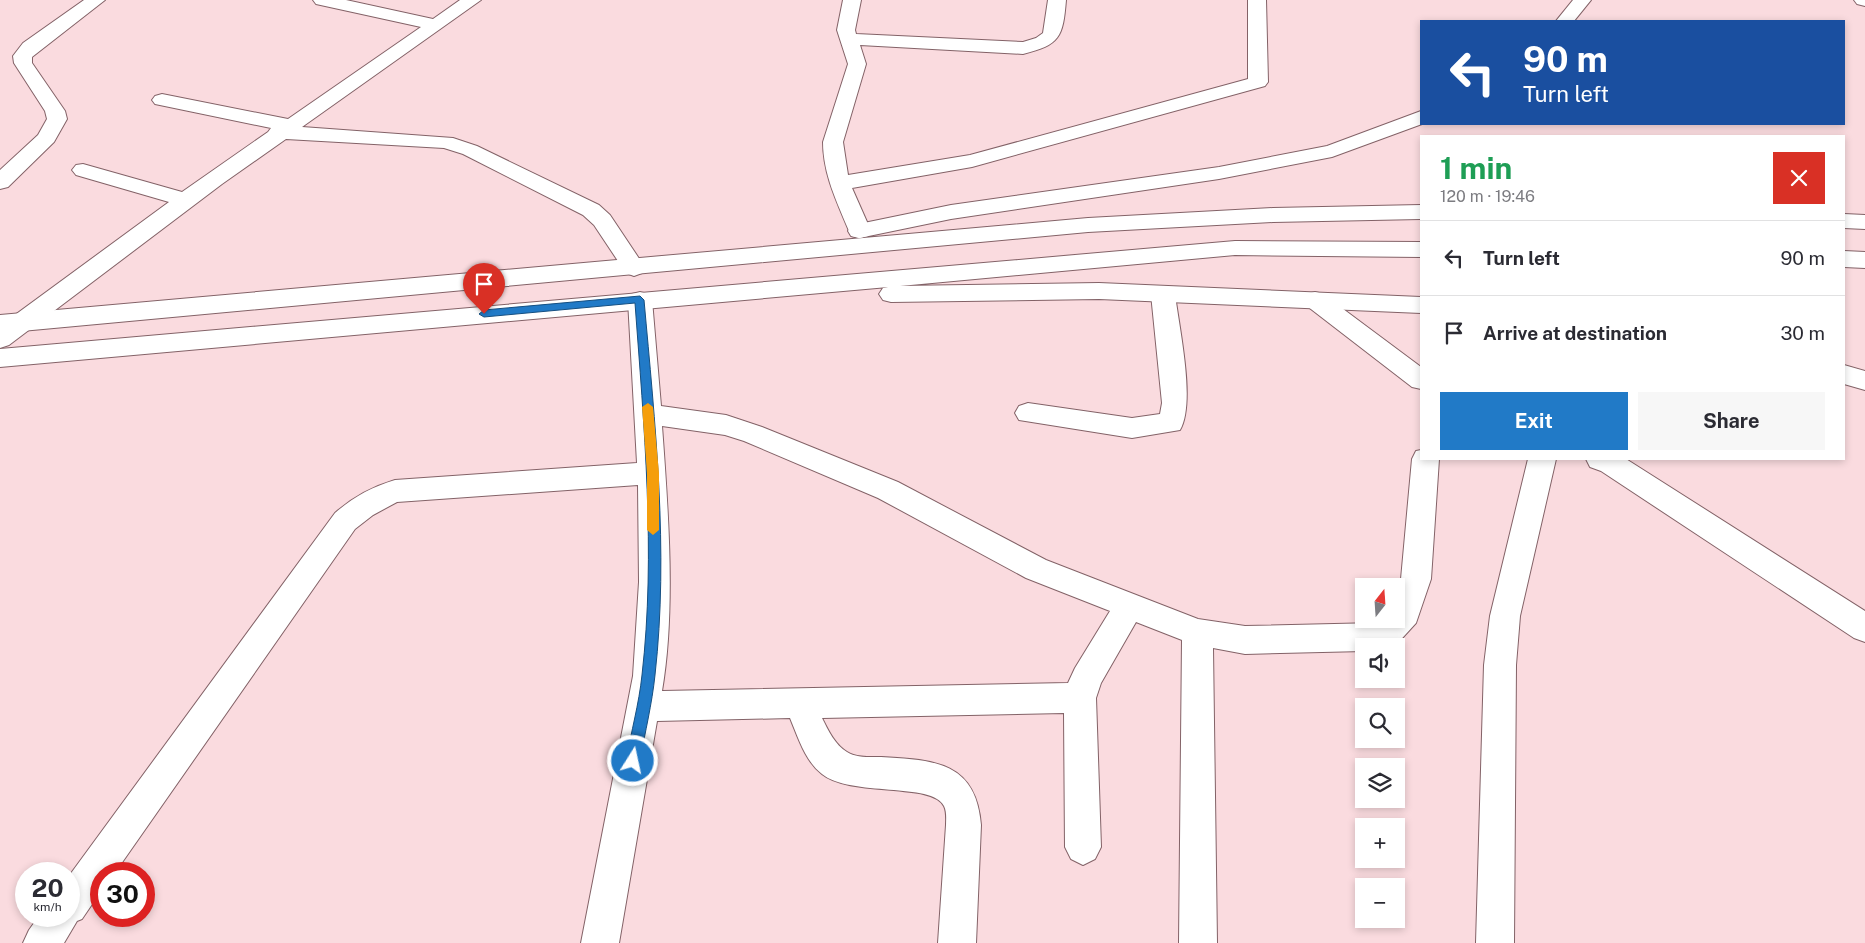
<!DOCTYPE html>
<meta charset="utf-8">
<style>
:root{--surface:#fff;--page:#f7f7f7;--text:#2b2b33;--muted:#7c7c81;--line:#e1e1e2;--accent:#217ac7}
body{margin:0;font-family:"Public Sans",sans-serif;background:var(--page);color:var(--text);height:100vh;display:flex;flex-direction:column;font-size:19px;white-space:nowrap}
*{box-sizing:border-box;margin:0}
p{font-size:16px;color:var(--muted)}
.icon{flex:none;width:28px;height:28px;fill:none;stroke:currentColor;stroke-width:2;stroke-linecap:round;stroke-linejoin:round}
.map{position:relative;flex:1;overflow:hidden}
.drawer{position:absolute;left:1420px;top:135px;width:425px;height:325px;display:flex;flex-direction:column;background:var(--surface);border-radius:0px;box-shadow:0 2px 8px #0003}
.drawer>*{flex:none}
.top-card{position:absolute;left:1420px;top:20px;width:425px;height:105px;border-radius:0px;box-shadow:0 2px 8px #0003;background:#1a4fa0;color:#fff;overflow:hidden}
.needle{width:32px;rotate:17deg}
.buttons{position:absolute;left:1355px;top:578px;display:grid;gap:10px}
.buttons a{display:grid;place-items:center;width:50px;height:50px;border-radius:0px;background:var(--surface);box-shadow:0 2px 8px #0003;font-size:25px}
.speed{position:absolute;left:15px;top:862px;display:flex;gap:10px;font-size:25px;font-weight:700;text-align:center}
.speed>*{display:grid;place-content:center;width:65px;height:65px;border-radius:50%;background:var(--surface);box-shadow:0 2px 8px #0003;line-height:1}
.speed small{font-size:12px;font-weight:400}
.speed .limit{border:8px solid #d22;background:#fff;color:#111}
.pin{position:absolute;display:grid;place-items:center;width:42px;height:42px;color:#fff;margin:-51px -21px;border-radius:50% 50% 50% 0;rotate:-45deg;box-shadow:0 0 5px #0007}
.pin .icon{rotate:45deg}
.me{position:absolute;width:55px;margin:-28px;rotate:10deg;stroke-linejoin:round;filter:drop-shadow(0 0 4px #0008)}
.turn{display:flex;align-items:center;gap:18px;height:105px;padding:0 20px;font-size:22px}
.turn .icon{width:65px;height:65px;stroke-width:2.5}
.turn b{display:block;font-size:35px;line-height:42px}
.round{display:grid;place-items:center;flex:none;width:52px;height:52px;border-radius:0px;background:var(--page)}
.summary{display:flex;align-items:center;justify-content:space-between;height:85px;padding:0 20px}
h1{font-size:30px;font-weight:700;line-height:38px;color:#1e9e55}
.button{display:flex;gap:10px;margin-top:auto;padding:10px 20px}
.button a{flex:1;height:58px;border-radius:0px;background:var(--accent);color:#fff;font-size:20px;font-weight:700;line-height:58px;text-align:center}
.button a+a{background:var(--page);color:var(--text)}
ul{padding:0;list-style:none}
li{display:flex;align-items:center;gap:15px;height:75px;padding:0 20px;border-top:1px solid var(--line)}
li div{flex:1}
li b{display:block;font-size:19px}
li em{font-style:normal}
.map>svg:first-child{display:block}
</style>
<div class="map">
<svg width="1865" height="943" viewBox="0 0 1865 943">
<rect width="100%" height="100%" fill="#fadbdf"/>
<g fill="none" stroke-linecap="round" stroke-linejoin="round">
<!-- minor casing -->
<g stroke="#836267" stroke-width="2">
<path id="minor" d="M84,0H105L32,57V63L65,111L67,119L54,142L8,187L0,189V170L38,135L47,119L45,111L14,63L13,56L23,43Z
M313,0H346L433,19L460,0H481L302,127L453,138L477,146L599,205L610,215L642,263L646,268L642,273L634,276L626,273L594,225L583,215L463,154L444,148L286,139L222,184L9,345L0,348V326L169,202L76,175L72,170L76,165L83,164L182,192L268,132L271,128L155,104L152,100L155,96L162,94L288,119L421,27L316,4Z
M843,0H861L855,30L856,34L1023,42L1036,38L1043,33L1048,0H1066C1063,37 1060,45 1023,54L860,45L866,64L843,142L848,175L970,155L1248,79V0H1266L1268,82L1265,86L972,167L852,188L871,231L868,236L860,238L852,236L849,231C837,202 823,174 823,142L848,64L837,30Z
M1163,286L1171,288L1175,294C1179,328 1196,402 1180,430L1132,438L1019,420L1015,413L1019,406L1028,403L1132,418L1160,414L1162,403L1151,294L1155,288Z
M640,292L648,294L652,300L661,406L726,415L762,427L898,482L1046,560L1198,619L1245,626L1377,623L1381,619H1396V594L1401,579L1412,459L1416,451L1421,450V459H1439L1431,579L1416,623L1395,646H1364V651L1245,654L1213,648L1217,943H1179L1182,640L1136,622L1101,683L1096,698L1101,847L1095,859L1083,865L1071,859L1065,847L1064,713L822,718C828,730 835,745 847,752C856,758 871,757 881,757C935,760 976,762 981,825L976,943H938L946,825C946,820 947,812 944,806C933,782 850,797 822,774C805,761 798,737 790,718L657,721L619,943H581L633,676L639,582L638,485L397,502L373,515L355,529L114,874H101V891L82,919L77,921L64,943H23L29,930L39,916H69V876L335,513C353,497 372,487 395,480L637,463L628,300L632,294ZM662,426L725,435L744,441L878,498L1026,578L1110,611L1075,668L1068,683L662,691C676,610 668,507 662,426Z
M1315,292L1323,294L1421,367V389L1412,387L1307,306L1303,300L1307,294Z
M1528,459H1556L1520,616L1516,665L1514,943H1476L1484,665L1490,616Z
M1586,459H1626L1865,611V642L1854,638L1601,471L1590,467Z"/>
</g>
<!-- highway casing -->
<g stroke="#836267" stroke-width="2">
<path id="highway" d="M1573,0H1591L1574,21H1556Z
M1854,0H1865V6L1857,4Z
M1421,111L1422,124L1332,157L1219,179L951,219L859,238L851,236L848,231L851,226L859,224L951,205L1219,167L1327,146Z
M1421,205V219L1273,222L1088,232L0,333V315L1088,218L1273,208Z
M1844,214L1865,215V229L1844,228Z
M1235,241L1421,242V257L1235,255L900,286L1099,283L1421,297V313L1099,299L891,302L883,300L879,294L883,288L888,287L0,367V349Z
M1844,251L1865,252V268L1844,267Z
M1844,365L1865,371V390L1844,384Z"/>
</g>
<!-- minor -->
<use href="#minor" fill="#fff" fill-rule="evenodd"/>
<!-- highway -->
<use href="#highway" fill="#fff" fill-rule="evenodd"/>
</g>
<!-- route -->
<path fill="#217ac7" stroke="#154f81" d="M640,296L644,300C655,423 669,551 655,675C652,704 645,732 640,761L638,766L633,768L628,766L626,761C631,732 639,704 642,675C656,554 644,425 635,303L484,317L479,314L484,310Z"/>
<!-- slow -->
<path fill="#f59e0b" d="M648,403L653,407L659,473V530L653,535L647,530V473L642,407Z"/>
</svg>
<div class="buttons">
<a><svg class="needle" viewBox="-14 -14 28 28"><path d="M0-13l5 13h-10z" fill="#e53935"/><path d="M0 13l5-13h-10z" fill="#7c7c81"/></svg></a>
<a><svg class="icon" aria-label="sound" viewBox="0 0 24 24"><path d="M4 9h4l5-4v14l-5-4H4zM17 9q2 3 0 6"/></svg></a>
<a><svg class="icon" aria-label="search" viewBox="0 0 24 24"><circle cx="10" cy="10" r="6"/><path d="M15 15l6 6"/></svg></a>
<a><svg class="icon" aria-label="layers" viewBox="0 0 24 24"><path d="M12 4l9 5-9 5-9-5zM3 14l9 5 9-5"/></svg></a>
<a>+</a>
<a>−</a>
</div>
<div class="speed"><div>20<small>km/h</small></div><div class="limit">30</div></div>
<div class="pin" style="left:484px;top:314px;background:#d93025"><svg class="icon" aria-label="arrive" viewBox="0 0 24 24"><path d="M6 21V4h12l-3 4 3 4H6"/></svg></div>
<svg class="me" style="left:633px;top:761px" viewBox="-20 -20 40 40"><circle r="17" fill="#217ac7" stroke="#fff" stroke-width="3"/><path d="M0-11L8 9 0 5-8 9z" fill="#fff"/></svg>
<div class="top-card">
<div class="turn"><svg class="icon" aria-label="left" viewBox="0 0 24 24"><path d="M17 20v-9H6M10 6l-5 5 5 5"/></svg><div><b>90 m</b>Turn left</div></div>
</div>
<section class="drawer">
<div class="summary"><div><h1>1 min</h1><p>120 m · 19:46</p></div><a class="round" style="background:#d93025;color:#fff"><svg class="icon" aria-label="close" viewBox="0 0 24 24"><path d="M6 6l12 12M18 6L6 18"/></svg></a></div>
<ul>
<li><svg class="icon" aria-label="left" viewBox="0 0 24 24"><path d="M17 20v-9H6M10 6l-5 5 5 5"/></svg><div><b>Turn left</b></div><em>90 m</em></li>
<li><svg class="icon" aria-label="arrive" viewBox="0 0 24 24"><path d="M6 21V4h12l-3 4 3 4H6"/></svg><div><b>Arrive at destination</b></div><em>30 m</em></li>
</ul>
<div class="button"><a>Exit</a><a>Share</a></div>
</section>
</div>
